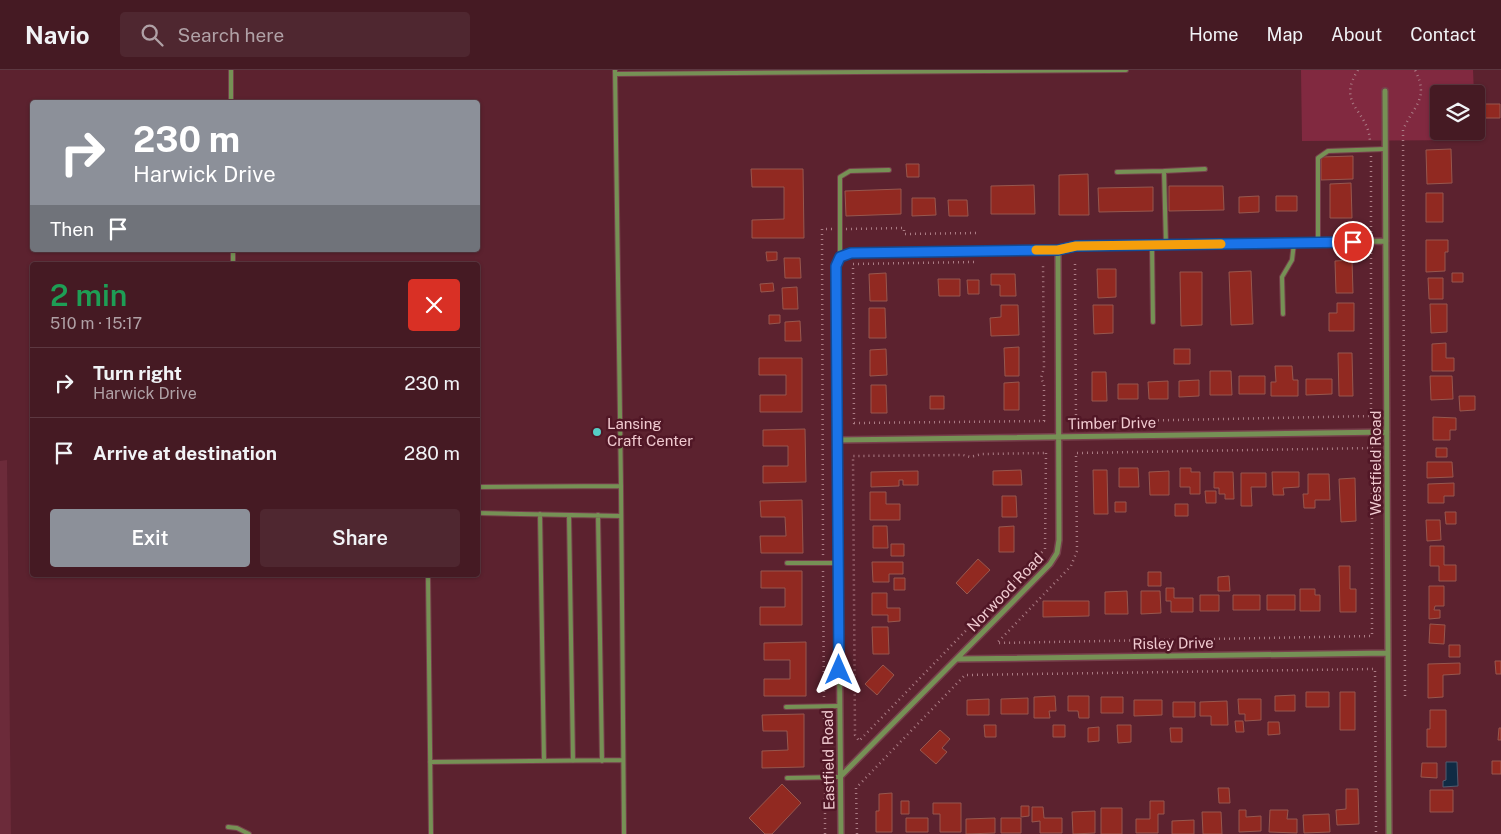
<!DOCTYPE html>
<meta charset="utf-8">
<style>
:root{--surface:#451a23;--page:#4f2730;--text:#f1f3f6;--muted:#b0a1a6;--line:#5d3841;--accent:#8c9099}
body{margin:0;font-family:"Public Sans",sans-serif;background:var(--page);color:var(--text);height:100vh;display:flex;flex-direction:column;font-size:19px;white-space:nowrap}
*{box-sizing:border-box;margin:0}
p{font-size:16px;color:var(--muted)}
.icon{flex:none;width:28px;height:28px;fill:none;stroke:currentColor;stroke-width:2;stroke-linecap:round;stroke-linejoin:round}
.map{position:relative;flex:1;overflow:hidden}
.side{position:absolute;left:30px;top:192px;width:450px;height:315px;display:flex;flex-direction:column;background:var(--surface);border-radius:5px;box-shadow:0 1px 4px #0004,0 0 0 1px var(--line)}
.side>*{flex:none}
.guide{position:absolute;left:30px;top:30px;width:450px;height:152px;border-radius:5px;box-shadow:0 1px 4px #0004,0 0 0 1px var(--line);background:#8c9099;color:#fff;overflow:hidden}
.tools{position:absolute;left:1430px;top:15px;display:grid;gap:10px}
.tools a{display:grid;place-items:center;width:55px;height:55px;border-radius:5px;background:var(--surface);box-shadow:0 1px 4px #0004,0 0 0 1px var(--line);font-size:25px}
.pin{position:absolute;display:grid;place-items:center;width:42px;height:42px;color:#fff;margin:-21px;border:2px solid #fff;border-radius:50%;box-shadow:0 1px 5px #0007}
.me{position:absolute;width:55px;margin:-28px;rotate:0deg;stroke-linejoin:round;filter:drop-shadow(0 0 4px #0008)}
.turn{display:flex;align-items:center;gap:18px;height:105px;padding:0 20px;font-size:22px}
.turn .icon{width:65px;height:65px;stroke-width:2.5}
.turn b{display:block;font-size:35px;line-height:42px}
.then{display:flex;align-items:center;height:48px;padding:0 20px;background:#0003;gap:10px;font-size:19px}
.round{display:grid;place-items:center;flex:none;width:52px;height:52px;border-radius:5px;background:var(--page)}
.overview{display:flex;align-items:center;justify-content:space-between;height:85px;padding:0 20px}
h1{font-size:30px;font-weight:600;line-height:38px;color:#1e9e55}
.primary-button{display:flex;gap:10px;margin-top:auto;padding:10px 20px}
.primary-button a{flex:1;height:58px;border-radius:5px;background:var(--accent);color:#fff;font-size:20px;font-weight:600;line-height:58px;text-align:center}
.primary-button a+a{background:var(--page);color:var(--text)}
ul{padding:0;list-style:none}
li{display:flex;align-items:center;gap:15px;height:70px;padding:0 20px;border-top:1px solid var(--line)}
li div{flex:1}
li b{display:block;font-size:19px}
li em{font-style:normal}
header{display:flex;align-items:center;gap:30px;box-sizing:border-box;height:70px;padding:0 25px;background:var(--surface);border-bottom:1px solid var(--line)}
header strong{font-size:24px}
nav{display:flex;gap:28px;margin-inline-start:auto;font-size:18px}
.search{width:350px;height:45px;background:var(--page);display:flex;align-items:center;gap:12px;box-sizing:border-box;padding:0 18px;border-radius:5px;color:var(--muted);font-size:19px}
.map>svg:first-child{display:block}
</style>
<header>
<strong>Navio</strong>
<div class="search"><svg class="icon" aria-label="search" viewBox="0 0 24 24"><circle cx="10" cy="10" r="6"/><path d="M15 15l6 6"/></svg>Search here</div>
<nav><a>Home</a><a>Map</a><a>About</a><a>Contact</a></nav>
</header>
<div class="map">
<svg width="1501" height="764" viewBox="0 0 1501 764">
<rect width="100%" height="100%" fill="#5c222f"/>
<!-- built -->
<path fill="#6c2b3a" d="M7,390L11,764H0V391Z"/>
<!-- green -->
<path fill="#812940" d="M1301,0H1473L1474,24H1439V61H1475V70L1302,71Z"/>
<!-- water -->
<path fill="#102b44" stroke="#535b6e" d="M1446,692H1457L1458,716L1443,717V711L1446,710Z"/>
<!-- building -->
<path fill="#912921" stroke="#97574e" d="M1480,34H1500V48H1480Z
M1451,79L1452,113L1427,114L1426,80Z
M1353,86V109L1321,110V87Z
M906,94H919V107H907Z
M751,99H803L804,168H752V150L784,149V117H752Z
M1088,104L1089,145H1059V105Z
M1351,113L1352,148H1330V114Z
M1034,115L1035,144H991V116Z
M1169,116H1223L1224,140L1169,141Z
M1153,117V141L1099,142L1098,118Z
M901,119V144L846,146L845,121Z
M1426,123H1443V152H1426Z
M1259,126V142L1239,143V127Z
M1276,126H1297V141H1276Z
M912,128H935L936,145L912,146Z
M948,130H967L968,146H949Z
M1426,170H1448V182H1445V201L1426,202Z
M766,182H777V190L767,191Z
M784,188H800L801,208H785Z
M1352,190L1353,223H1336L1335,191Z
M1097,199H1116V227L1098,228Z
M1251,201L1253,254L1231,255L1229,202Z
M1180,202H1202V255L1181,256Z
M886,203L887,231H870L869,204Z
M1452,203H1463V212H1452Z
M991,204H1015L1016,226H1000V215H991Z
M1428,208H1443V229H1429Z
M938,209H960V226H939Z
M967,210H979V224H968Z
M773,213L774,221L761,222L760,214Z
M797,217L798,239H783L782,218Z
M1337,233H1354V261H1329V243H1337Z
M1430,234H1447V262L1431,263Z
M1001,235H1018L1019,265L991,266L990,248L1001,247Z
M1093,235H1113V263L1094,264Z
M869,238H885L886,268H869Z
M769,245H780V253L769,254Z
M800,251L801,271H785V252Z
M1446,273V288H1454V301H1432V274Z
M1019,277V306H1005L1004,278Z
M886,279L887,305L870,306V280Z
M1174,279H1190V294H1174Z
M1338,283H1352L1353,326H1339Z
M759,288H802V342H760V325H786V305H759Z
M1275,296H1292L1293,310H1298V326H1271V312H1276Z
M1210,301H1231L1232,325H1210Z
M1092,302H1106L1107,331H1092Z
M1239,306H1265V324H1239Z
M1430,306H1452L1453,329L1431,330Z
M1306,309H1332V324L1306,325Z
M1199,310V326L1179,327V311Z
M1168,311V329H1149L1148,312Z
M1019,312V340H1004V313Z
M1118,314H1138V329H1118Z
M871,315H886L887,343H871Z
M930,326H944V339H930Z
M1459,326H1475V340L1460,341Z
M1433,347L1456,348V360H1450V370H1433Z
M805,359L806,412L763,413V396H788V376H763V360Z
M1436,378H1447V387H1436Z
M1427,392H1452L1453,407L1427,408Z
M1119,398H1138L1139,417H1119Z
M1180,398H1191V402H1200V424H1190V417H1180Z
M1021,400L1022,415H993V401Z
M1093,400H1107L1108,444H1094Z
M918,401V415H903V410H899V416L871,417V402Z
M1169,401V425H1150L1149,402Z
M1214,402H1233L1234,429H1225V424H1219V418H1214Z
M1272,402H1299V417L1283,418L1284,425H1273Z
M1241,403H1266V417H1251L1252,436H1241Z
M1308,404H1329L1330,430H1315V438H1304L1303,424H1308Z
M1355,408L1356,451L1341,452L1339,409Z
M1454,413V426H1444V433H1428V414Z
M1205,421H1216V433H1206Z
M870,422H886V434H900V450H870Z
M1002,426H1016L1017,447H1002Z
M802,430L803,483H761L760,466H786L785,447H761L760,431Z
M1115,432H1126V442H1115Z
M1175,434H1188V446H1175Z
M1445,442H1456V454H1446Z
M1426,450H1440L1441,470L1427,471Z
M873,456H887L888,478H873Z
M1014,456V482H999V457Z
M891,474H904V486H891Z
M1430,476H1444V495H1456V511H1439V496H1430Z
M978,489L990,500L967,524L956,513Z
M872,492H903V504H889V512H873Z
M1339,496H1350V519H1356V542H1340Z
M761,501H802V555H760V537H785V518H761Z
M1148,502H1161V516H1148Z
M1229,506L1230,521H1218V507Z
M894,508H905V520H894Z
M1429,516H1444V536H1435L1434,540H1440V548L1429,549Z
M1166,518H1174V528H1193V542H1171V531H1166Z
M1300,519H1315V525H1320V541H1300Z
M1127,521L1128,544H1105V522Z
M1141,521H1160L1161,543L1141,544Z
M872,523H887V538H900V551L888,552V545H872Z
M1200,525H1219V541H1200Z
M1233,525H1260V540H1233Z
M1267,525H1295V540H1267Z
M1043,531H1089V546L1043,547Z
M1430,554L1445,555L1444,574L1429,573Z
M872,557H888L889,584H873Z
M806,572V626H764V609H790V590H764V573Z
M1449,575H1460V587H1449Z
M1495,591H1501V604H1496Z
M1460,593V604L1443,605V627L1428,628V594Z
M883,595L894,605L877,625L865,614Z
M1306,622H1329V637H1306Z
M1340,622H1355V660H1340Z
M1295,625V641H1275V626Z
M1055,626L1056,641H1049L1050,648H1034V627Z
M1068,626H1089V648H1079L1078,641H1068Z
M1101,627H1123V643H1101Z
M1028,628V644H1001V629Z
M989,629V645H967V630Z
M1238,629H1261V650L1245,651V644H1239Z
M1134,630H1162V645L1134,646Z
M1227,631L1228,655H1211V646H1200V632Z
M1173,632H1195V647H1173Z
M1430,640H1446V677H1427V659H1430Z
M804,644V697L762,698V681L788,680L787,661H763L762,645Z
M1235,651H1243L1244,662H1236Z
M1268,652H1279L1280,664L1268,665Z
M984,655H996V667H985Z
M1053,655H1065V667H1053Z
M1117,655H1131V672L1118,673Z
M1099,657V671L1088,672V658Z
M1170,658H1182V672H1171Z
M1499,658H1501V670H1498Z
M940,660L950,669L942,678L947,682L936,694L920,680Z
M1492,691H1501V704H1492Z
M1422,693H1437V708L1421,707Z
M782,714L801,733L772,764H765L749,748Z
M1218,718H1229L1230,733H1219Z
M1346,719H1358L1359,754L1337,755L1336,740L1346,739Z
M1430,720H1453V742H1430Z
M892,723V762H876V741H879V724Z
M901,731H909V744H901Z
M1150,731H1164V744H1158V763H1136V749H1150Z
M933,733H961V762H940V744H933Z
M1021,736H1029V746L1021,747Z
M1032,737H1043L1044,748H1062V763H1040V751L1032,752Z
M1101,738H1122V764H1101Z
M1239,740H1246V747L1261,746V761L1239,762Z
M1270,740H1288L1287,749H1297V763L1269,762Z
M1095,741V763L1073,764L1072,742Z
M1202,742H1221L1222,764H1203Z
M1329,744L1330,762L1304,763L1303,745Z
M906,748H928V762H906Z
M995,748V763L966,764V749Z
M1001,748H1021V763H1001Z
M1194,750V764H1172V751Z"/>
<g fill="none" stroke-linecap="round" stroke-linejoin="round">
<!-- lane casing -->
<g stroke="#77404c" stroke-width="6">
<path id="lane" d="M231,0V32
M615,4L1126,0
M1117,102L1164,101
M1318,172V88L1328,81L1385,79
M1152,175L1153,252
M1166,175L1164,101L1205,99
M233,180V195
M840,187V107L850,101L889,100
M1283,244L1282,207L1292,190L1294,173
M621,416L624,764
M478,417L621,416L615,0
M478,443L621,446
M540,444L544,691
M569,445L573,691
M598,445L602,691
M787,493H838
M428,505L431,764
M786,637L839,636
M430,692L623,690
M787,708L840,707
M228,757L237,758L249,764"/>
</g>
<!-- street casing -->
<g stroke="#77404c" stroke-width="8">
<path id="street" d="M1385,21L1389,764
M838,370L1387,362
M958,589L1388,583
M840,707L1050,494L1057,483L1059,470L1058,180
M841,764L836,196L840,187L851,183L1058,180L1076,176L1386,171"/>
</g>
<!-- path -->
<path stroke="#ab7c85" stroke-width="2.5" stroke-dasharray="1 4" stroke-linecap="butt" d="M1358,0C1335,36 1370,40 1370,73
M1371,86V163
M846,159L904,158V164L976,163
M974,192L853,194L854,353L1044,351V314L1041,308L1044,298L1043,193
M1075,194L1076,352L1371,346V179
M1372,378V566L997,573L1071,496L1077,481L1076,383Z
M1046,383L1045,479L859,671L855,665L853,386L963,385L970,387L982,384Z
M823,485L822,159H833
M823,501L824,630
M1405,626L1403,60C1413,36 1430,29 1415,0
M824,643L825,700
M825,713V764
M857,764L856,718L965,605L1375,599L1376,764"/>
<!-- lane -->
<use href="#lane" stroke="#769155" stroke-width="4"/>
<!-- street -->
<use href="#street" stroke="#769155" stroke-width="5"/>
</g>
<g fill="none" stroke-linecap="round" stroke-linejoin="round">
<!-- route casing -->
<g stroke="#114b97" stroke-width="12">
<path id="route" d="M839,600L836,196L840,187L851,183L1058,180L1076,176L1353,172"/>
</g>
<!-- route -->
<use href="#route" stroke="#1a73e8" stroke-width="9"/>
<!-- slow -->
<path stroke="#f59e0b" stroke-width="9" d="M1036,180H1058L1076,176L1221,174"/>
</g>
<!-- markers -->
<circle fill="#55cec5" stroke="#511726" stroke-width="2" cx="597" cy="362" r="5"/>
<g text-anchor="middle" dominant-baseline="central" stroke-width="5" stroke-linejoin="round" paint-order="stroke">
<!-- poi labels -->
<g font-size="15" fill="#f0cad0" stroke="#511726" text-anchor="start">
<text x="607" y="353">Lansing<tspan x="607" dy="17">Craft Center</tspan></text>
</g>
<!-- street labels -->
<g font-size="15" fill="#f0cad0" stroke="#511726">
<text transform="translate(1112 353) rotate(-1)">Timber Drive</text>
<text transform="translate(1375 393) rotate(-90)">Westfield Road</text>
<text transform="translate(1005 522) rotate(-46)">Norwood Road</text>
<text transform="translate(1173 573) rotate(-1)">Risley Drive</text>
<text transform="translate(828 690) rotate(-91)">Eastfield Road</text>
</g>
</g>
</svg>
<div class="tools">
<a><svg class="icon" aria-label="layers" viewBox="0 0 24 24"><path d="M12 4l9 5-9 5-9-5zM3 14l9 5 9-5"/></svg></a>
</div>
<div class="pin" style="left:1353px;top:172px;background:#d93025"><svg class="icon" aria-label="arrive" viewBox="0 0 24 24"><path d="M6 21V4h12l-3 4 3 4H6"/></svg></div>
<svg class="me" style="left:839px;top:600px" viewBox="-20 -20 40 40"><path d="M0-17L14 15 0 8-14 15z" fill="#1a73e8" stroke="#fff" stroke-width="4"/></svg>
<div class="guide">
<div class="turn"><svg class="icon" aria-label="right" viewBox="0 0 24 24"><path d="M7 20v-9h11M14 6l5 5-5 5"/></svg><div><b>230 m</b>Harwick Drive</div></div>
<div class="then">Then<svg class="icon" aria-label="arrive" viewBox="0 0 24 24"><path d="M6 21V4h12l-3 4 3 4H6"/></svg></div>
</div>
<section class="side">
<div class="overview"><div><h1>2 min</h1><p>510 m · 15:17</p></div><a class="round" style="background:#d93025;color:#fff"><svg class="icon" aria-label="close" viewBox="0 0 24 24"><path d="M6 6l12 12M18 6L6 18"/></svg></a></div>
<ul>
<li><svg class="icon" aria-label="right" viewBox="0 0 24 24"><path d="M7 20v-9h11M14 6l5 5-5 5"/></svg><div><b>Turn right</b><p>Harwick Drive</p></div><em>230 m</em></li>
<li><svg class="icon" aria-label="arrive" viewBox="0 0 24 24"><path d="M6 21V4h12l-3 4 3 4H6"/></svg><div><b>Arrive at destination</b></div><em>280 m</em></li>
</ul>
<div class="primary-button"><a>Exit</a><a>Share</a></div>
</section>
</div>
